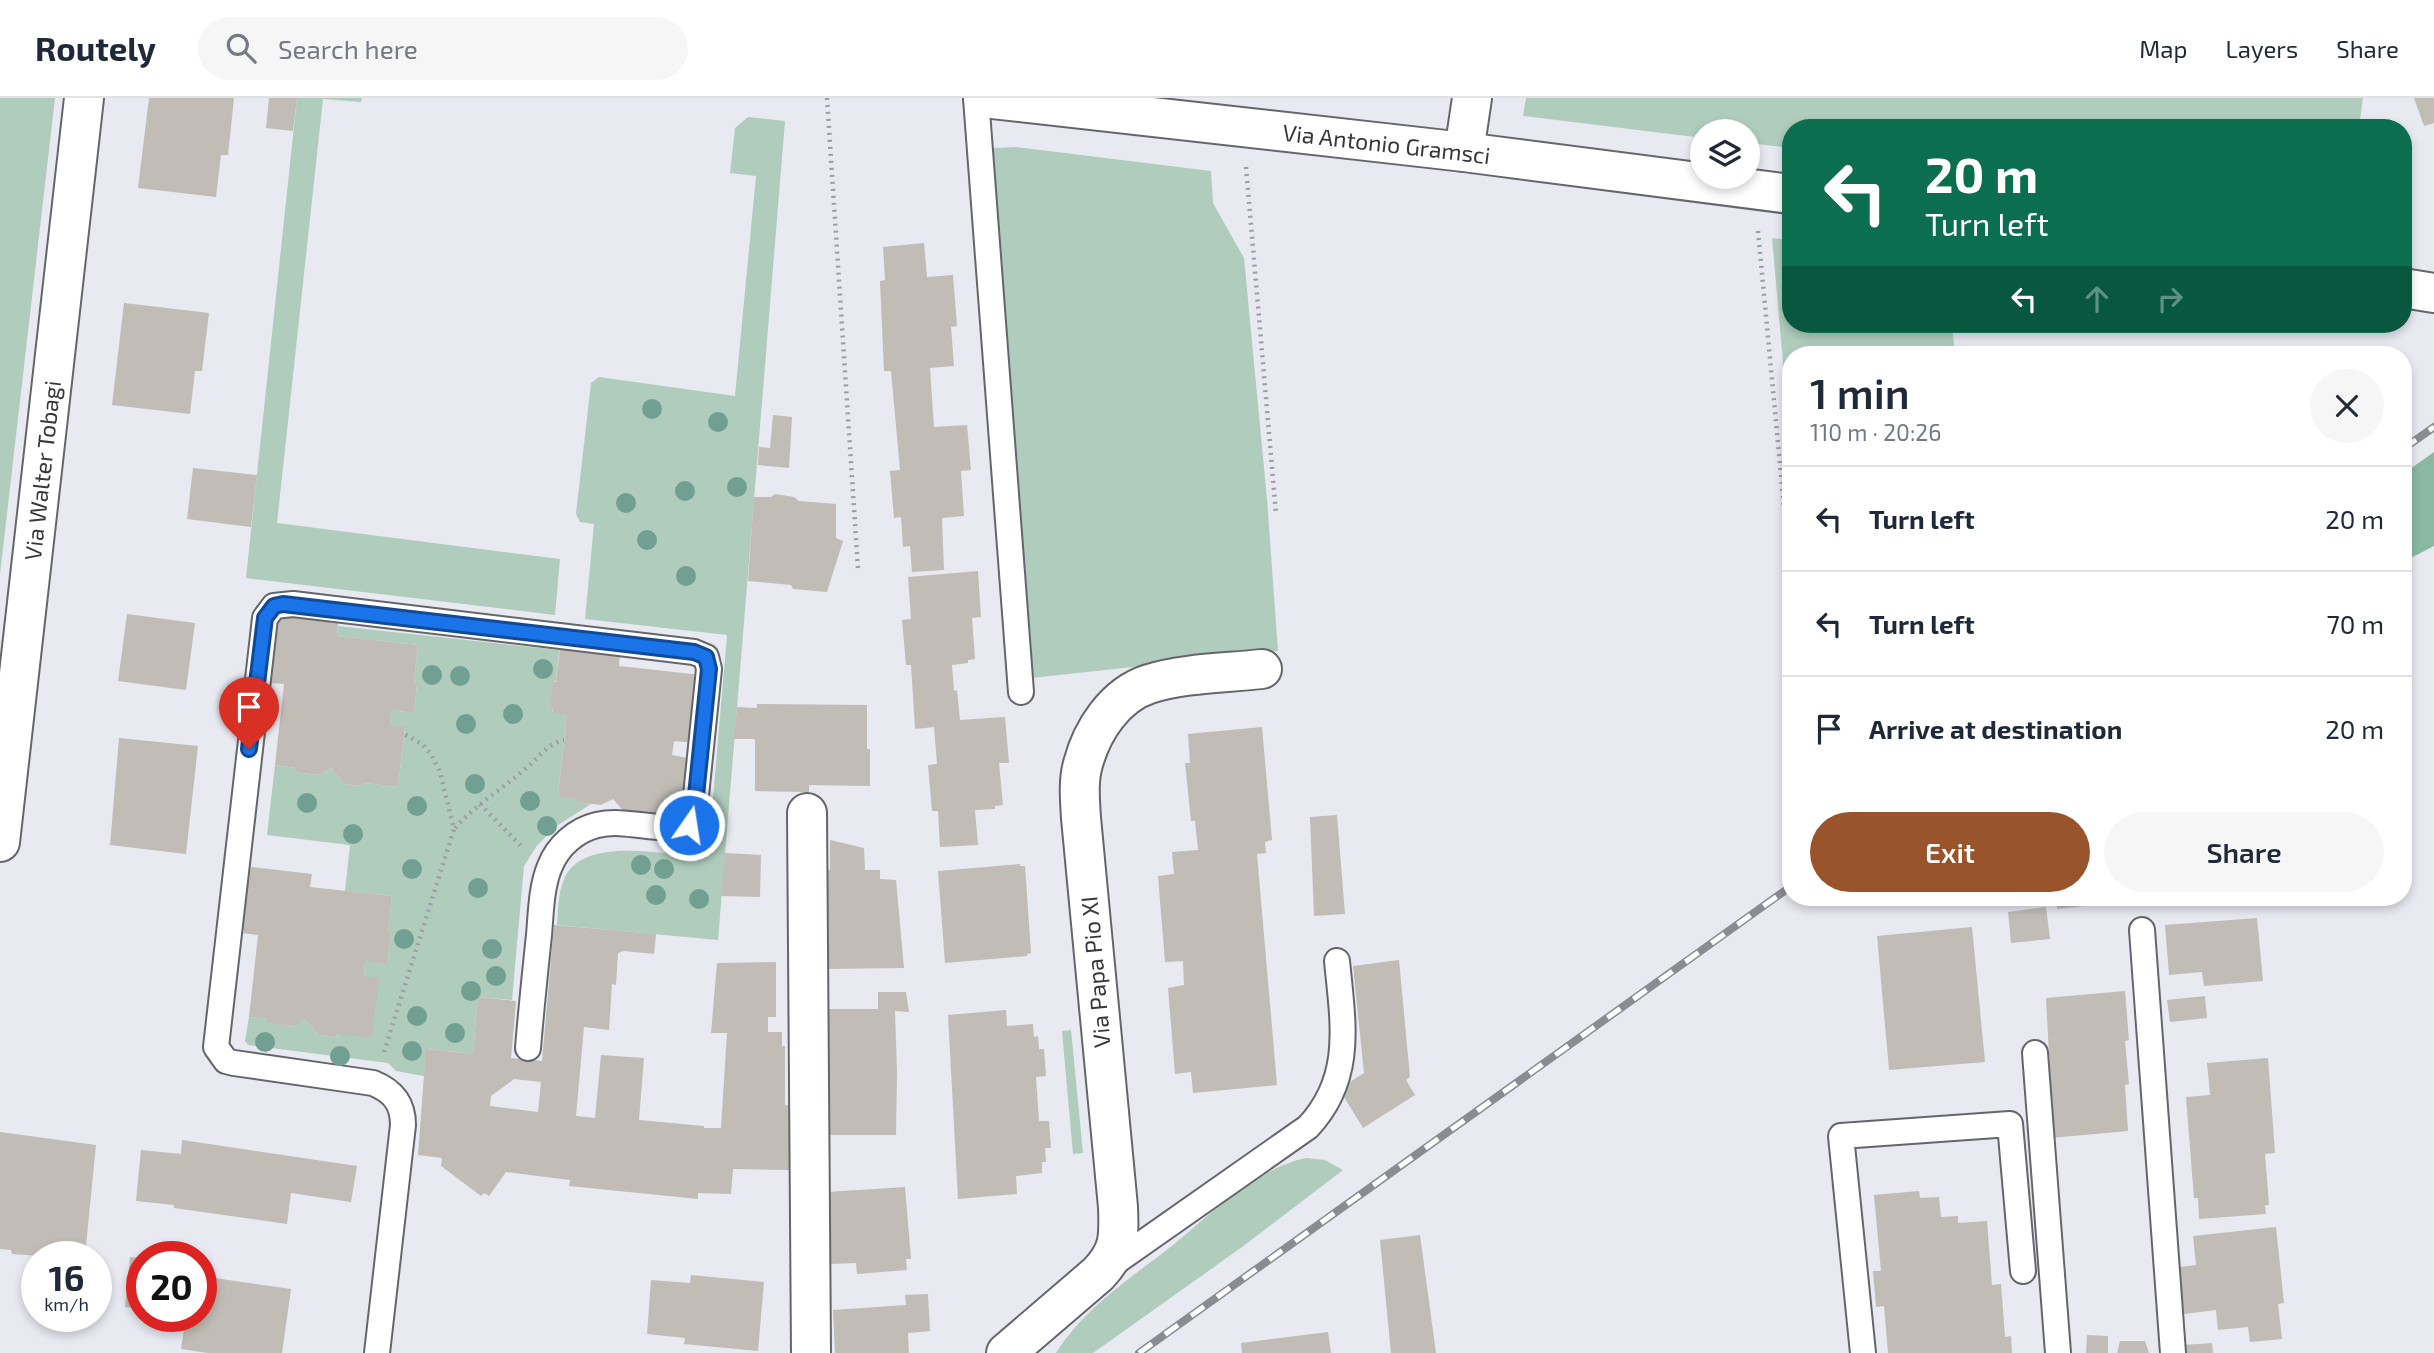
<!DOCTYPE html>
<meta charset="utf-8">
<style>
:root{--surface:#fff;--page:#f6f6f7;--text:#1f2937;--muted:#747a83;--line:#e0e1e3;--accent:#9a542c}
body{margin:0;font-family:"Exo 2",sans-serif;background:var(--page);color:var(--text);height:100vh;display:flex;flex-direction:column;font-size:26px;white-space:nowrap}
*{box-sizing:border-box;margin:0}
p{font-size:23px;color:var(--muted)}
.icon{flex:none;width:38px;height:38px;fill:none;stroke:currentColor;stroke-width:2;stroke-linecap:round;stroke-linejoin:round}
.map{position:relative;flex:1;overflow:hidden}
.details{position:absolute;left:1782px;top:248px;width:630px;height:560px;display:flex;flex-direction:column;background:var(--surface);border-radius:28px;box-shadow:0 4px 10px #0003}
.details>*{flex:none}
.banner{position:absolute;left:1782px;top:21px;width:630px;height:214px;border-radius:28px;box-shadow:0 4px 10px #0003;background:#0b6e4f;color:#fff;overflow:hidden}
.tools{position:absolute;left:1690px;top:21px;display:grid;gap:14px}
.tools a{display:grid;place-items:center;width:70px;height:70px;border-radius:50%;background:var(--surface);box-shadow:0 4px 10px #0003;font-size:35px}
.speed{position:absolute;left:21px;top:1143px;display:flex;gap:14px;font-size:35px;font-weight:700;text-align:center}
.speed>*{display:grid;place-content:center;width:91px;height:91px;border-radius:50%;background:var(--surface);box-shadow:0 4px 10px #0003;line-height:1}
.speed small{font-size:18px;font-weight:400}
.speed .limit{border:10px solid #d22;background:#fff;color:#111}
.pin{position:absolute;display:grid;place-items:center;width:60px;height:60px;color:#fff;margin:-72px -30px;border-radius:50% 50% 50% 0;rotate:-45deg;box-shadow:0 0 7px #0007}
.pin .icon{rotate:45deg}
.me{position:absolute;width:77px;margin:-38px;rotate:13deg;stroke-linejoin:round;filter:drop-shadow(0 0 5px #0008)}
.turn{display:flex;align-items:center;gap:24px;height:147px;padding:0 28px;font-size:32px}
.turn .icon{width:91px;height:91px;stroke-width:2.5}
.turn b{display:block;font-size:49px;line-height:60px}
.lanes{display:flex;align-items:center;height:66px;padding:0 28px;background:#0003;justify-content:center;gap:35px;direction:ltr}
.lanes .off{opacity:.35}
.round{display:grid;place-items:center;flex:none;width:74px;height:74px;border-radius:37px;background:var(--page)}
.head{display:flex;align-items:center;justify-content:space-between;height:119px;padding:0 28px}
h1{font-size:42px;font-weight:600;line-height:52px}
.button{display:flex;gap:14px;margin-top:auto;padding:14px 28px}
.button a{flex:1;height:80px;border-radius:42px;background:var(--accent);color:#fff;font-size:28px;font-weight:600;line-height:80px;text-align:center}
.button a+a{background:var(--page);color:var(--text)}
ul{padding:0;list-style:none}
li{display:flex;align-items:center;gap:21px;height:105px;padding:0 28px;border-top:2px solid var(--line)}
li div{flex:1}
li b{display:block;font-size:26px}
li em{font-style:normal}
header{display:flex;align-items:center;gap:42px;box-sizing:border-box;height:98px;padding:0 35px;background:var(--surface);border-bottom:2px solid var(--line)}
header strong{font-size:33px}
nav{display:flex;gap:38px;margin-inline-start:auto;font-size:24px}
.search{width:490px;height:63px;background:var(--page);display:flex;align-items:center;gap:18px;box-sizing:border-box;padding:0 24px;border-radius:38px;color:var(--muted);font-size:26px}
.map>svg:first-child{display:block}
</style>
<header>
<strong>Routely</strong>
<div class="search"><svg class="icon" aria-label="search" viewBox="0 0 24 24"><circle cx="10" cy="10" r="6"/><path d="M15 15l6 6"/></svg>Search here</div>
<nav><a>Map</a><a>Layers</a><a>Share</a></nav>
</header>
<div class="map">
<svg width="2434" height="1255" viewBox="0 0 2434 1255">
<rect width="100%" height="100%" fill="#e8e9f1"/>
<!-- green -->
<path fill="#afccbd" d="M0,0H55L0,476Z
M297,0H362L361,4L323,1L277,425L560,461L555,517L246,480Z
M1526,0H2363L2359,30H1790V50L1748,45V33H1703V40L1523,18Z
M748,19L785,23L718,842L557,827C558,812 558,793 565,779C587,736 670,759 708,759L727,537L585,521L594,426L580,424L576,416L591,285L599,279L735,298L756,78L730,75L735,30Z
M1016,49L1211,73L1213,105L1244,160L1267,401L1278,553L1032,580L993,50Z
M1772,140L1790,142V226H1952L1955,257H1790V344Z
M338,528L559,552L556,583H554L550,611H553L552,614L567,617L558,697L577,701V704L591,706L555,729L536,749L524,768L512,902L478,899L473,956L427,951L424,978L396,973L388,965L248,947L245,943L249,919L268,921V925L292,928L305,922L319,937L336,939L364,878L365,863L387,865L391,837L388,836L392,798L345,793L350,747L267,737L275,667L295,670L294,674L319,677L331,670L345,686L363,688L364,685L398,689L405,630L390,627L392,612L414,615L417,586L414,585L418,547L337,538Z
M1071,932L1083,1055L1073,1056L1062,933Z
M1306,1060L1325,1062L1343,1072L1242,1149L1093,1255H1056C1086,1208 1130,1181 1173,1147C1212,1115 1255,1071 1306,1060Z"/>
<!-- forest -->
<path fill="#8ab9a2" d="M2434,354V448L2403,464V376Z"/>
<!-- building -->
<path fill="#c1bcb5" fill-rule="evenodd" d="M149,0H234L228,57H221L216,99L138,90Z
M269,0H297L293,33L266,30Z
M2414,0H2434V25L2424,28Z
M924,145L927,179L953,177L957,228L951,229L954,268L930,270L934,329L967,327L971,372L961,373L964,418L942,420L944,472L912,474L910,448L903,449L901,419L894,420L890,373L900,372L891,273H884L880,183L885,182L883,149Z
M124,205L209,215L202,273H195L190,316L112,307Z
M773,317L792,319L789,370L758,367L759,349L770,350Z
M193,370L257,377L251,429L187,421Z
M775,396L794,399L799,403L836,406V440L843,443L827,494L793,491L791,487L748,483L754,399H771Z
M978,473L981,519L972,520L975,561L968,562V565L952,567L954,593L957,592L960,622L1005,619L1009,665H999L1003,707L995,708V711L975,712L978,747L940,749L938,713H932L928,667L937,666L934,629L915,631L911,567H906L902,522L911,521L908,479Z
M127,516L195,525L186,592L118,583Z
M277,518L338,525L337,538L418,547L414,585H417L414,615L392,612L390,627L405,629L398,689L364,685L363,688L345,686L331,670L319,677L294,674L295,670L275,667L284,586L270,585V581H268L271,553H274Z
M560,548L620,555L619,568L701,577L696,645L674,643L672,657L687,660L680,720L646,715L645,719L627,717L613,701L601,707L576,704L577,701L558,698L567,617L552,615L553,611H550L553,583L556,584Z
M757,606L867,607V651H870V688L809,687V694L755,693V641H734L737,609L757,610Z
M1262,629L1272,742L1265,744L1266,755L1257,756L1277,987L1193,995L1191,974L1175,976L1168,890L1184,887L1183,863L1165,864L1158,778L1174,776L1172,754L1198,752L1195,723H1191L1185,665H1190L1188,636Z
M119,640L198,648L186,756L110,747Z
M1337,717L1345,816L1314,818L1310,719Z
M830,742L864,750L865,772H880V781L896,782L904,870L824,871L826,772H830Z
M725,755L761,757L760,799L721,798Z
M1020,766V768H1025L1031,855L1027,856V858L945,865L938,773Z
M251,769L312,776L310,789L392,798L388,836H391L387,866L365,863L364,878L379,880L372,940L337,936L336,939L319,937L305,922L293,928L267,925L268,921L249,919L258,837L243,835L244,832L241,831Z
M2056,800H2141V802L2057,811Z
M2046,809L2050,841L2011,845L2008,814Z
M2257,820L2263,883L2204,888L2202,874L2169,877L2165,827Z
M554,827L656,836L654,856L624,853L618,855L616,887L612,886L609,932L584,929L576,1018L595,1020L601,957L644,960L639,1022L704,1028V1030H721L727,935H711L717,865L776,864V919H768V934H782V948H785V1007H790V1072L733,1071L731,1096L698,1095V1101L569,1088L570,1082L506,1074L489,1098L484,1095L481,1098L441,1068L442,1060L418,1057L426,951L473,956L478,899L516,903L511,960L542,963ZM514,981L541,984L538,1014L490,1008L491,998Z
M1972,829L1985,964L1889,972L1877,838Z
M1399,862L1410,979L1406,982L1415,997L1363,1030L1339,991L1364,975L1353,868Z
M2125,893L2129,942L2125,943L2129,986L2125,987L2128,1033L2051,1040L2048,994L2051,993L2046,900Z
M878,894H906L909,914L895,913L897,974L896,1037H826L825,911H878Z
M2205,898L2207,920L2170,924L2167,902Z
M1006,912L1007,928L1033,926L1034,939L1038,938L1039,951H1044L1046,978L1036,979L1039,1023H1049L1051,1050H1045L1046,1064H1042V1075L1016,1078L1017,1096L958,1101L948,917Z
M2268,960L2275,1055L2265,1056L2269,1107H2265L2266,1116L2199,1121L2198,1100H2194L2186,999L2210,997L2207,965Z
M0,1034L96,1047L85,1158H40L12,1156L11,1152L0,1151Z
M182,1042L357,1068L351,1104L291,1095L287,1126L174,1110V1107L136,1103L141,1052L181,1056Z
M905,1089L911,1161H906L907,1172L857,1176L856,1165L831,1166L827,1094Z
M1919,1093L1920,1100L1939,1099L1941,1119L1958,1118V1125L1987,1123L1992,1187L2001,1186L2005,1239L2011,1238L2012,1255H1888L1884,1208L1876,1209L1873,1173H1881L1874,1097Z
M2276,1129L2284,1205L2278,1206L2282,1241L2250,1244L2248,1229L2218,1232L2216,1212L2184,1216L2179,1169L2196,1167L2193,1138Z
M1420,1137L1436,1255H1391L1380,1142Z
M130,1159L142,1160V1211L125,1209Z
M691,1177L764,1184L758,1253L684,1246L685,1240L647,1236L651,1182L690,1185Z
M201,1178L291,1191L282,1255H208L181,1251L186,1218H201Z
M928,1196L930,1233L908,1235L909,1255H835L833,1212L906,1207L905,1197Z
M1328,1234L1331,1255H1242L1241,1245Z
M2087,1237L2108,1238V1255H2086Z
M2120,1243H2145L2149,1255H2117Z
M2212,1245L2213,1255H2183L2182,1247Z"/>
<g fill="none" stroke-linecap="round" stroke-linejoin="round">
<!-- service casing -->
<g stroke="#65666d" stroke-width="28">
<path id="service" d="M976,0L1021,594
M2142,832L2173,1255
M2035,955L2058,1255
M1107,1170L1308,1029C1354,980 1343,925 1337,863
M377,1255L403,1027C403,1005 393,993 373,985L234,965L226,963L216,949L265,520L274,508L293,506L694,554L706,559L709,571L694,717L689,727C659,735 627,720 597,727C576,732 558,748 550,768C541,789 541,815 539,837C535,875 531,913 528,950
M1863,1255L1841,1038L2010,1026L2023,1173"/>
</g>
<!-- minor casing -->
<g stroke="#65666d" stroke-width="42">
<g id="minor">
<path id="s1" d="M983,0L1464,54L1790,96"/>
<path d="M1464,54L1472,0"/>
<path d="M2403,190L2434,195"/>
<path d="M807,715L811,1255"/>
<path id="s2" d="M0,744L84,0"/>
<path d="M1006,1255L1098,1176C1120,1153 1119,1139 1118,1109L1081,720C1080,702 1078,683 1083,666C1092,632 1115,597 1149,586C1183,575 1227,575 1262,571"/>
</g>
</g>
<!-- path -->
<path stroke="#9d9ea4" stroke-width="4.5" stroke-dasharray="2 5" stroke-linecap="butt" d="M827,0L858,471
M1246,69L1276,416
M1758,133L1790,473
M480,706L521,748
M455,730C475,707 501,692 524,672C537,662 547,645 564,642
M384,954L454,731L440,674L431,656L422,646L404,636"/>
<!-- service -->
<use href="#service" stroke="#fff" stroke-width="24"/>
<!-- minor -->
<use href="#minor" stroke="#fff" stroke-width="38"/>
<!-- rail casing -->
<g stroke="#8b8c92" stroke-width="8">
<path id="rail" d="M2403,351L2434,329
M1139,1255L1790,789"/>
</g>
<!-- rail -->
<use href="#rail" stroke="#fff" stroke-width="5" stroke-dasharray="16" stroke-linecap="butt"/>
</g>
<!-- trees -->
<g fill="#71a092">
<circle cx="652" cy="311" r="10"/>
<circle cx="718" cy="324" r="10"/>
<circle cx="737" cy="389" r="10"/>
<circle cx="685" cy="393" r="10"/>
<circle cx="626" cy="405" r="10"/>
<circle cx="647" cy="442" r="10"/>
<circle cx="686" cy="478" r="10"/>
<circle cx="543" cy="571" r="10"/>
<circle cx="432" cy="577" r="10"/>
<circle cx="460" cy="578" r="10"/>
<circle cx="513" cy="616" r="10"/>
<circle cx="466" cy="626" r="10"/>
<circle cx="475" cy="686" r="10"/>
<circle cx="530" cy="703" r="10"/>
<circle cx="307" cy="705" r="10"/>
<circle cx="417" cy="708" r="10"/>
<circle cx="547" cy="728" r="10"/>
<circle cx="353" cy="736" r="10"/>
<circle cx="641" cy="767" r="10"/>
<circle cx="412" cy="771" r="10"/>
<circle cx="664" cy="771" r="10"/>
<circle cx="478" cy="790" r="10"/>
<circle cx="656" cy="797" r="10"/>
<circle cx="699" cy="801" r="10"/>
<circle cx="404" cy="841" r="10"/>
<circle cx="492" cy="851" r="10"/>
<circle cx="496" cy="878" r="10"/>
<circle cx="471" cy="893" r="10"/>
<circle cx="417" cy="918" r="10"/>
<circle cx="455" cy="935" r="10"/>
<circle cx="265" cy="944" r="10"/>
<circle cx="412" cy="953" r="10"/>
<circle cx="340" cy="958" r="10"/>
</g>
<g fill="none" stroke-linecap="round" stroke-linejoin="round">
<!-- route casing -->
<g stroke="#114b97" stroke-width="18">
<path id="route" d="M249,651L265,520L274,508L283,506L694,554L706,559L709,571L694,717L689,727"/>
</g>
<!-- route -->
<use href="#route" stroke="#1a73e8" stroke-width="12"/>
</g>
<g text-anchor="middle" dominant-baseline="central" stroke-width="5" stroke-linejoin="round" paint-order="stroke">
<!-- street labels -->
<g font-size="23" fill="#37383b" stroke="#fff">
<text stroke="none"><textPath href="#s1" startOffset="406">Via Antonio Gramsci</textPath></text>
<text stroke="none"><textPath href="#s2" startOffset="374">Via Walter Tobagi</textPath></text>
<text transform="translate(1095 874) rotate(-95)">Via Papa Pio XI</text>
</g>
</g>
</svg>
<div class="tools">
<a><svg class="icon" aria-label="layers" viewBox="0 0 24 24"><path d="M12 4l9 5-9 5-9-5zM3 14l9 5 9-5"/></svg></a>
</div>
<div class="speed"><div>16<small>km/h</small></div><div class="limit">20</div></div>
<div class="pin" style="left:249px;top:651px;background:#d93025"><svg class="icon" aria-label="arrive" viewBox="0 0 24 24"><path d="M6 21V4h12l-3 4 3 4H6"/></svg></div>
<svg class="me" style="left:689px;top:727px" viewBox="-20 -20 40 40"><circle r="17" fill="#1a73e8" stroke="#fff" stroke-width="3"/><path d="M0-11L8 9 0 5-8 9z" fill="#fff"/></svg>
<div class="banner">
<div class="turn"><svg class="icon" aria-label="left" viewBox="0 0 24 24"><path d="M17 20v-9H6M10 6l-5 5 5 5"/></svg><div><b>20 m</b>Turn left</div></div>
<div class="lanes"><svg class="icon" aria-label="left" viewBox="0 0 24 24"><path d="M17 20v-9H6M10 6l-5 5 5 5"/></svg><svg class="icon off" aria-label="ahead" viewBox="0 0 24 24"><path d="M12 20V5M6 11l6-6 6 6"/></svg><svg class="icon off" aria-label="right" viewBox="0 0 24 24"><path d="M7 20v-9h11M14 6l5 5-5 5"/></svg></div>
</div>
<section class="details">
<div class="head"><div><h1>1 min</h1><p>110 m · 20:26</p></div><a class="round"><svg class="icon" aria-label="close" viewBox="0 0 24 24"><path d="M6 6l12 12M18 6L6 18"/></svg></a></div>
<ul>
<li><svg class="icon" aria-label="left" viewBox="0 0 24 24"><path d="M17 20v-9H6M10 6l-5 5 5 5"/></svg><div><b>Turn left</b></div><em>20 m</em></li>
<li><svg class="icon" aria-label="left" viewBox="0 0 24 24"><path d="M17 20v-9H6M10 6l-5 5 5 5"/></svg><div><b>Turn left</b></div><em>70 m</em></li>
<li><svg class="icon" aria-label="arrive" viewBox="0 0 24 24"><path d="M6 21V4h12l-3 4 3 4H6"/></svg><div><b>Arrive at destination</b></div><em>20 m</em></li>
</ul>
<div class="button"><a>Exit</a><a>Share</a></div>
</section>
</div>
